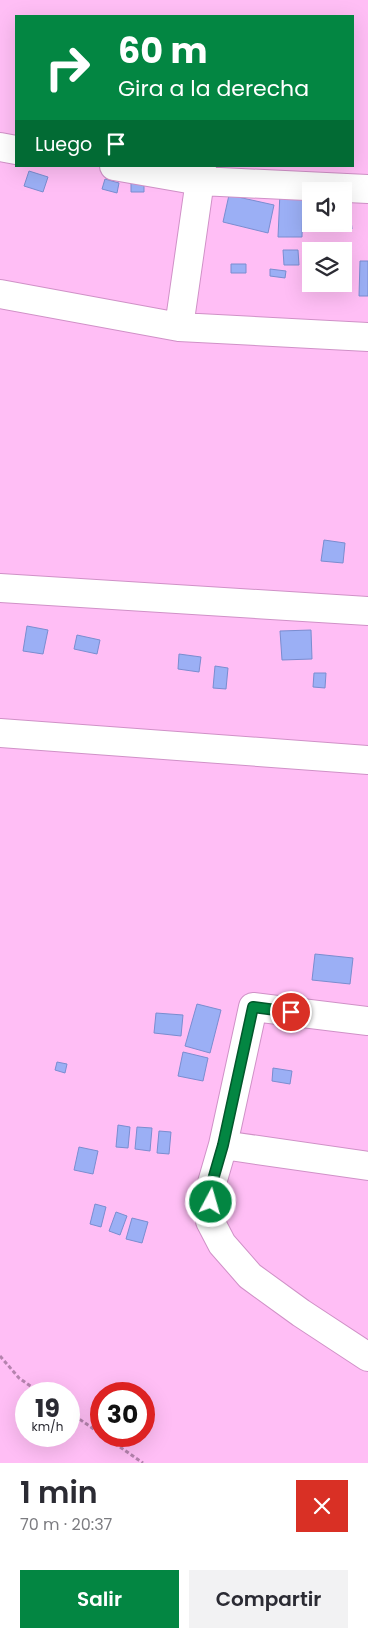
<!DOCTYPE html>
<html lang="es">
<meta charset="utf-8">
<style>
:root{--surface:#fff;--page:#f2f2f3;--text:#2b2b33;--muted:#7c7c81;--accent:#038642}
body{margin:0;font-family:Poppins,sans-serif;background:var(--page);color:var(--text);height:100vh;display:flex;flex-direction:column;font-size:19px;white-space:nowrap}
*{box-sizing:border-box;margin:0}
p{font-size:16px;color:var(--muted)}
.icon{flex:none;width:28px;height:28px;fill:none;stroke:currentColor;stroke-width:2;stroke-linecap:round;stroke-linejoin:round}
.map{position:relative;height:1463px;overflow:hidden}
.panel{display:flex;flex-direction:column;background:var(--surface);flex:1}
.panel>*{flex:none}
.top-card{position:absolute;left:15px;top:15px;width:339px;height:152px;border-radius:0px;box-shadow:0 5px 20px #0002;background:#038642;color:#fff;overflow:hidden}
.controls{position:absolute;left:302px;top:182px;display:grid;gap:10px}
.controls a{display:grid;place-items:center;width:50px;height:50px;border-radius:0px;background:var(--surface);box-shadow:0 5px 20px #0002;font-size:25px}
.speed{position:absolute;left:15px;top:1382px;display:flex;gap:10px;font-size:25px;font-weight:700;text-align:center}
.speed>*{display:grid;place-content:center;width:65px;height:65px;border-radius:50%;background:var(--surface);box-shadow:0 5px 20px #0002;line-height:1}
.speed small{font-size:12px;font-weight:400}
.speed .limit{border:8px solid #d22;background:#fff;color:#111}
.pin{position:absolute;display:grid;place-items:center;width:42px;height:42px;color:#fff;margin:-21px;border:2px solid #fff;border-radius:50%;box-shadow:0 1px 5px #0007}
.me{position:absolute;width:55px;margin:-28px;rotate:6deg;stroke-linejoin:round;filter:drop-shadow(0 0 4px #0008)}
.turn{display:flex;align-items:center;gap:18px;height:105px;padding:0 20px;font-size:22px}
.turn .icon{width:65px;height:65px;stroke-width:2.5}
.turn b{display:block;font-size:35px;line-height:42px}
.then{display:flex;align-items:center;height:48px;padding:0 20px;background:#0003;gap:10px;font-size:19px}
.round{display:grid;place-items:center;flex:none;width:52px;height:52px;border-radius:0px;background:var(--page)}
.headline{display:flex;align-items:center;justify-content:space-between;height:85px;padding:0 20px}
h1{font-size:30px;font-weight:600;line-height:38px}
.cta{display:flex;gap:10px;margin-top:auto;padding:10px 20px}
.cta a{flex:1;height:58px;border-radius:0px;background:var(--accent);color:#fff;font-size:20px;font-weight:600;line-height:58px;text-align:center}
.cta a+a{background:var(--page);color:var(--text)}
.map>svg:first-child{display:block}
</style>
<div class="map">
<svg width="368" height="1463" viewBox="0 0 368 1463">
<rect width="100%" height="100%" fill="#ffbef5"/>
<!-- building -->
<path fill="#9baff5" stroke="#7a8dd0" d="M29,171L48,177L43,192L24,186Z
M105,179L119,183L117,193L102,189Z
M131,180H144V192H131Z
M280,192H303L302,237H278Z
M229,195L274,205L268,233L223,222Z
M344,211H350L352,229L334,230L333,224H344Z
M283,250H298L299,265H284Z
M360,261H368V296H359Z
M231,264H246V273H231Z
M270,269L286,271L285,278L270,276Z
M324,540L345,543L343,563L321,561Z
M27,626L48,630L43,654L23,651Z
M311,630L312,659L282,660L280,631Z
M77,635L100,640L97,654L74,649Z
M179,654L201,657L199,672L178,669Z
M215,666L228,668L226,689L213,688Z
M314,673H326L325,688L313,687Z
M315,954L353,958L350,984L312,980Z
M197,1004L221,1010L210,1053L185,1046Z
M156,1013L183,1015L181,1036L154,1033Z
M183,1052L208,1058L203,1081L178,1076Z
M57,1062L67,1064L65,1073L55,1070Z
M273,1068L292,1071L290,1084L272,1081Z
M118,1125L130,1127L128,1148L116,1147Z
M137,1127L152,1128L150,1151L135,1149Z
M159,1131L171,1132L169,1154L157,1153Z
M79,1147L98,1151L93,1174L74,1170Z
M95,1204L106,1207L101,1227L90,1224Z
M116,1212L127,1216L120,1235L109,1231Z
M132,1218L148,1222L142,1243L126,1239Z"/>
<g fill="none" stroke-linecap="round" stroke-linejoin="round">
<!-- minor casing -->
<g stroke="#d091c7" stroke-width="30">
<path id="minor" d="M0,147L16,150
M114,166L200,181L368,189
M0,294L179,327L368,337
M179,327L202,166
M0,588L368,611
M0,733L368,760
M368,1021L253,1007L223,1145L212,1183L210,1221L222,1244L250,1276L301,1313L368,1357
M223,1145L368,1166"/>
</g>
<!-- path -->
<path stroke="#b583ae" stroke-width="3" stroke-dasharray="4 2.5" stroke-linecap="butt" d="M0,1356L19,1378L42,1394
M69,1412L101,1434
M104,1436L143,1463"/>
<!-- minor -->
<use href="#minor" stroke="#fff" stroke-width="28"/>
</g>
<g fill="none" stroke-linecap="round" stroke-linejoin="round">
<!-- route casing -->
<g stroke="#02572b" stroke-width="12">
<path id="route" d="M211,1202L212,1183L223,1145L253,1007L291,1012"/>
</g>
<!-- route -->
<use href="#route" stroke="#038642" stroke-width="9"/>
</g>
</svg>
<div class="controls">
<a><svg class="icon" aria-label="sound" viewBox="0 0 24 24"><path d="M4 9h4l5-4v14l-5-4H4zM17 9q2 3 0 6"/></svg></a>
<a><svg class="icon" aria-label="layers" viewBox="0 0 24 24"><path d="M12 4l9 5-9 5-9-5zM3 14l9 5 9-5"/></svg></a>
</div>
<div class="speed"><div>19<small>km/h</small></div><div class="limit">30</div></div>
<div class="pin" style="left:291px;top:1012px;background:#d93025"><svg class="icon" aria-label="arrive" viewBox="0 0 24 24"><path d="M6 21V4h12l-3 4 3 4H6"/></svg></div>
<svg class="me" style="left:211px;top:1202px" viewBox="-20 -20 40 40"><circle r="17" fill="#038642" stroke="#fff" stroke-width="3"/><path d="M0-11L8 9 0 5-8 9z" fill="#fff"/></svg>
<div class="top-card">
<div class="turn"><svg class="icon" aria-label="right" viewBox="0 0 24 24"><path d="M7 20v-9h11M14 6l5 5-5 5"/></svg><div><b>60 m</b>Gira a la derecha</div></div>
<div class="then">Luego<svg class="icon" aria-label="arrive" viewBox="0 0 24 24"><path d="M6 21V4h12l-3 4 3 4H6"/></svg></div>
</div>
</div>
<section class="panel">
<div class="headline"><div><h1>1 min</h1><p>70 m · 20:37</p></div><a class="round" style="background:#d93025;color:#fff"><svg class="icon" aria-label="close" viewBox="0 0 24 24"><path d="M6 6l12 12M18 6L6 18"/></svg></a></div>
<div class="cta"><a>Salir</a><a>Compartir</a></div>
</section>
